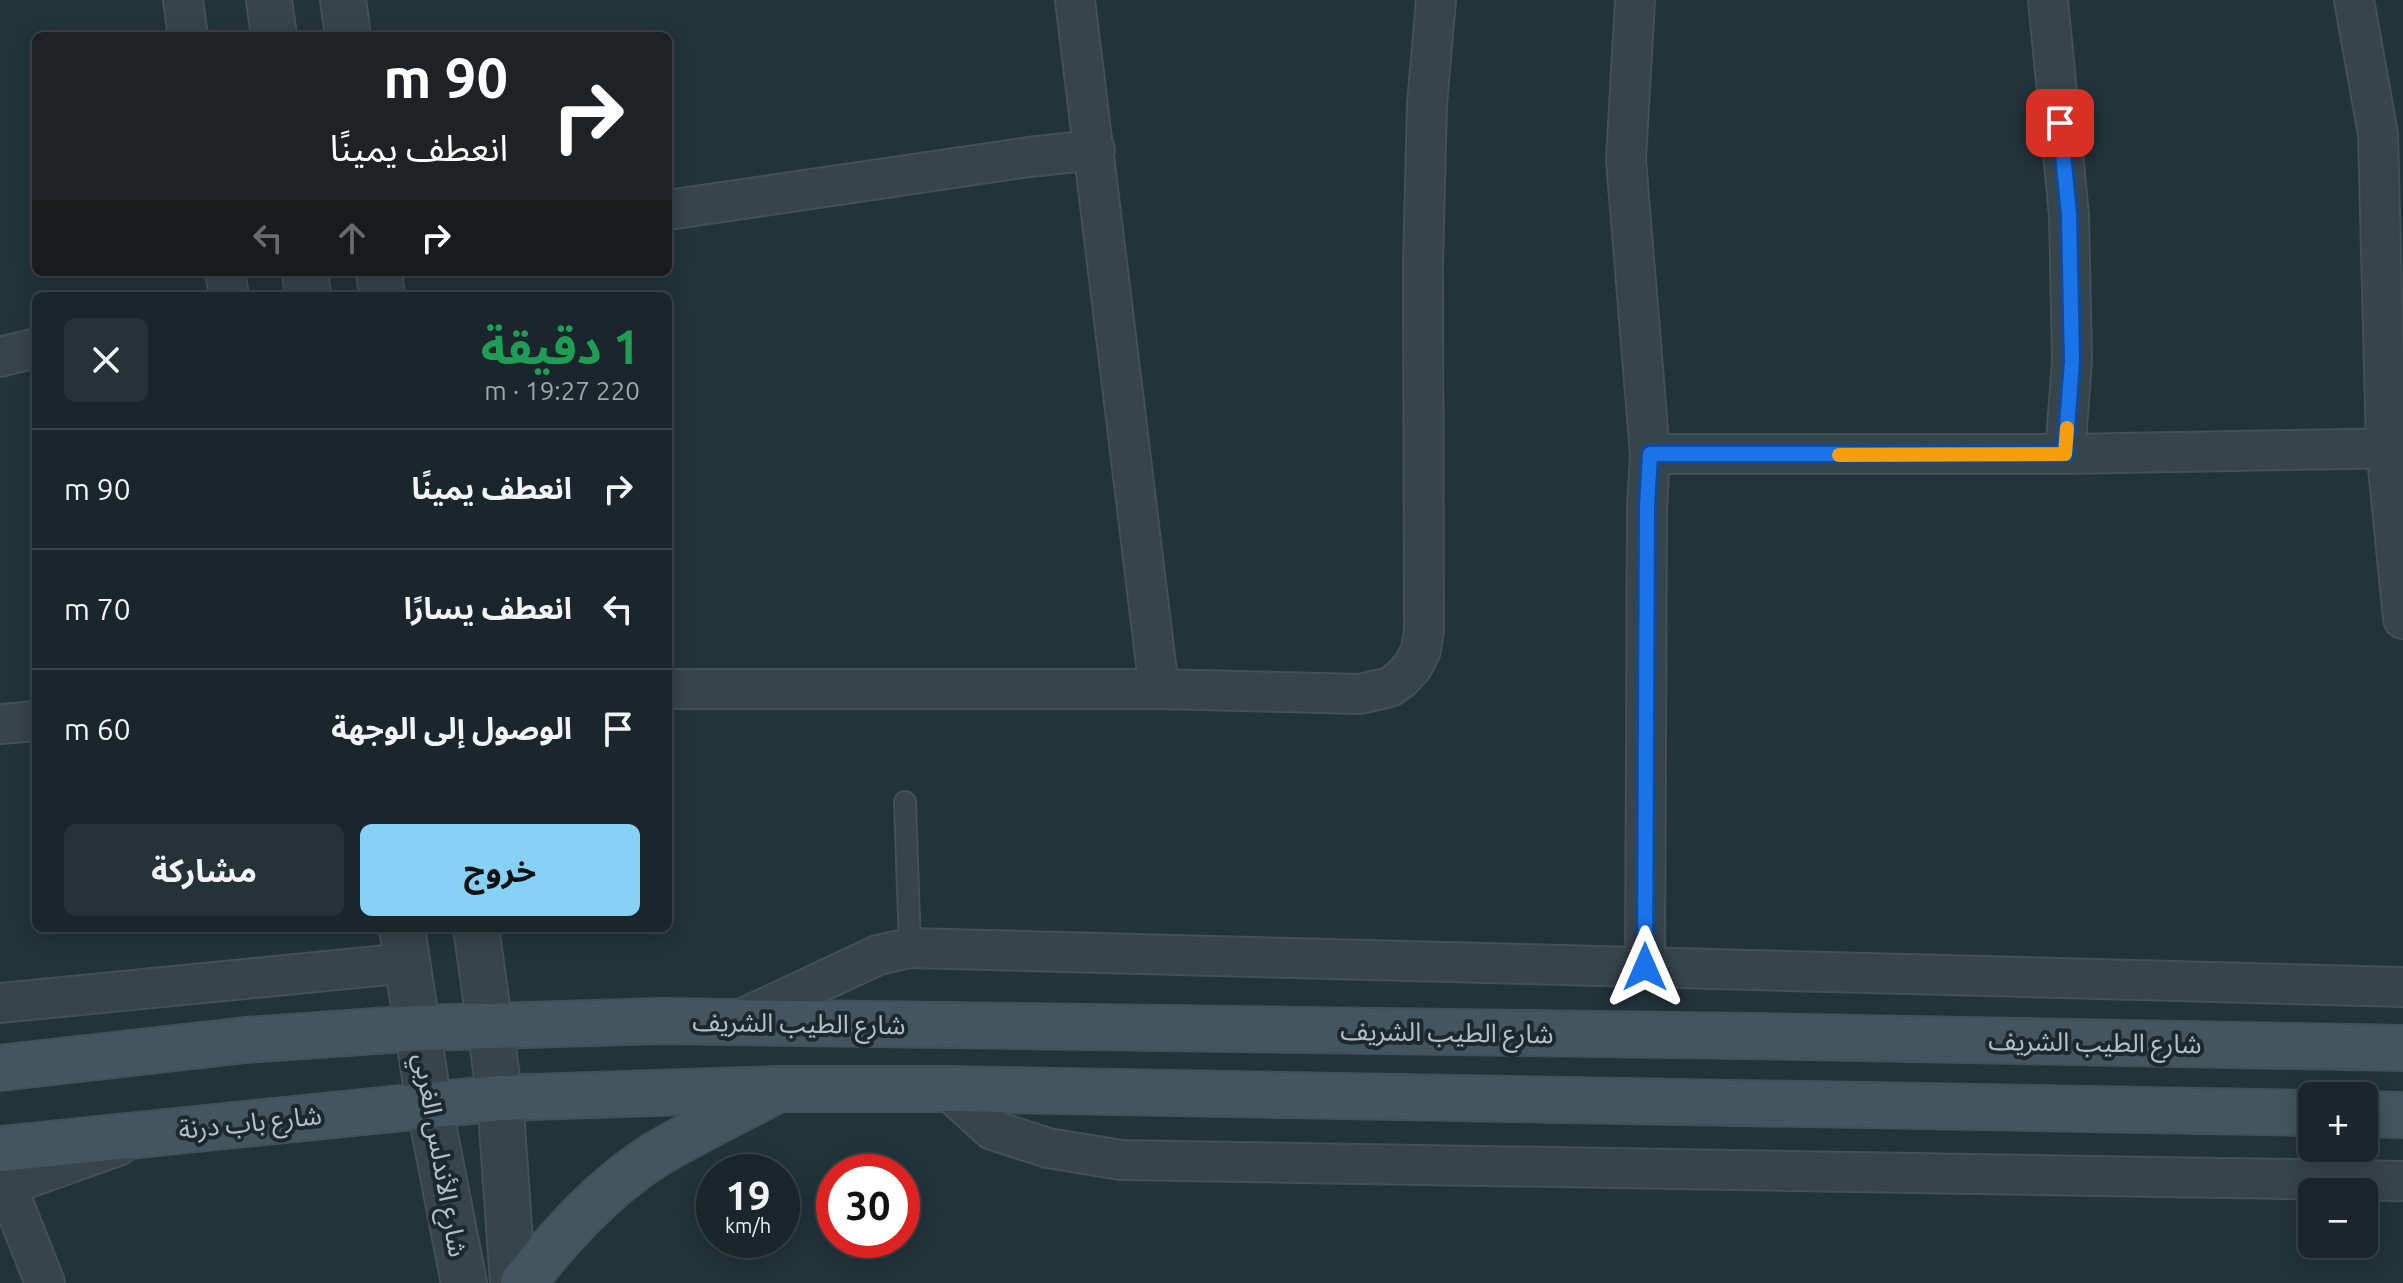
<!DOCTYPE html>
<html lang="ar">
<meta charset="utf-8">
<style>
:root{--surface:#1a262c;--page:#273238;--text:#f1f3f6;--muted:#9fa5a9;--line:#384348;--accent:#87d0f6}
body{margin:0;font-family:Ubuntu,"Noto Sans Arabic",sans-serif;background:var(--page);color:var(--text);direction:rtl;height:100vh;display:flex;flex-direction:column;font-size:30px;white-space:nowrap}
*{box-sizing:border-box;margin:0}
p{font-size:26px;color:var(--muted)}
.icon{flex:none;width:44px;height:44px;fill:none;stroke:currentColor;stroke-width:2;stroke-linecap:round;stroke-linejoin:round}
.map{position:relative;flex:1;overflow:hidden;direction:ltr}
.panel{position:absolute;left:32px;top:292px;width:640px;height:640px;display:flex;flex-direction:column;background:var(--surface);border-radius:12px;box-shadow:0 4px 20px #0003,0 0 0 2px var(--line);direction:rtl}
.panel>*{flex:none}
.top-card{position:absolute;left:32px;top:32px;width:640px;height:244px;border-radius:12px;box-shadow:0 4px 20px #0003,0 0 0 2px var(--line);direction:rtl;background:#202124;color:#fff;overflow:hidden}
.fabs{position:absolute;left:2298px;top:1082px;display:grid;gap:16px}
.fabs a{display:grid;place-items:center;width:80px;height:80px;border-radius:12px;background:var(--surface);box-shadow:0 4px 20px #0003,0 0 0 2px var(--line);font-size:40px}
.speed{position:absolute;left:696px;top:1154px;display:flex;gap:16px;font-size:40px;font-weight:700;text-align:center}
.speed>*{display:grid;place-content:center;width:104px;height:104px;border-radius:50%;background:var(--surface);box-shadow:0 4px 20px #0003,0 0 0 2px var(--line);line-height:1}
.speed small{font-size:20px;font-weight:400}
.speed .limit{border:12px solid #d22;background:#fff;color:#111}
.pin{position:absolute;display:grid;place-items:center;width:68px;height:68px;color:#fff;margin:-34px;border-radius:16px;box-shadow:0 4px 12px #0006}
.me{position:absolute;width:88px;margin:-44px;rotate:0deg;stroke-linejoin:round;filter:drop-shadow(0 0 6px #0008)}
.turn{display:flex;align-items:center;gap:28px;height:168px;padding:0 32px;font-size:36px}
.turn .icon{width:104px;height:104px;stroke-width:2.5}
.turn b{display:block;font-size:56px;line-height:68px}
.lanes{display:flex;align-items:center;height:76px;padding:0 32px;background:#0003;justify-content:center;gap:40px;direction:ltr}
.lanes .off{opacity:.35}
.round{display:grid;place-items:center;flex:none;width:84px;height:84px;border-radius:12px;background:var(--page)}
.overview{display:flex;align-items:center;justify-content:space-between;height:136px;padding:0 32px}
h1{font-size:48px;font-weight:700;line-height:60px;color:#1e9e55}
.cta{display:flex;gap:16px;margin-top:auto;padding:16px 32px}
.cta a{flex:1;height:92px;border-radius:12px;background:var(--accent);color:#111;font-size:32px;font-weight:700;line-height:92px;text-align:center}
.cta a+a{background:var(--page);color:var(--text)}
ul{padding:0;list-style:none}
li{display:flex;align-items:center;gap:24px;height:120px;padding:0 32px;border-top:2px solid var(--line)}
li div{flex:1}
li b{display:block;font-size:30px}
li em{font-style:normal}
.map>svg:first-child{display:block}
</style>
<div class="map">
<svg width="2403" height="1283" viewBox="0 0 2403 1283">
<rect width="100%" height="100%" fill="#22333a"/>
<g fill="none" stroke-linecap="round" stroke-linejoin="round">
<!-- service casing -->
<g stroke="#425057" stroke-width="24">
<path id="service" d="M905,802L910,948"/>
</g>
<!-- minor casing -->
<g stroke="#425057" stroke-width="42">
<path id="minor" d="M183,0L188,36
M1075,0L1159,689
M1635,0L1626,160L1650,454
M2048,0L2069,215L2072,361L2065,454
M2354,0L2378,134L2386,447L2403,619
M668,210L1029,157L1095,150
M225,272L229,296
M0,357L36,348
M668,689H1159L1360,694L1390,687L1401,679L1413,666L1421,650L1424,630L1423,263L1427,104L1436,0
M0,724L36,721
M1645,967L1647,507L1650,454H2065L2403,448
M0,1003L408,963
M735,1022L878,955L910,948L2403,987
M947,1089L992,1130L1048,1148L1121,1160L2403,1181
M7,1187L45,1283
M0,1188L118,1146"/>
</g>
<!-- tertiary casing -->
<g stroke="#425057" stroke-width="48">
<path id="tertiary" d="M269,0L274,36
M343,0L348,36
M305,272L308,296
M379,272L382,296
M402,928L429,1104L464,1283
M476,928L500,1098L513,1283"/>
</g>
<!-- secondary casing -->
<g stroke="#425057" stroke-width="48">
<path id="secondary" d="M0,1068L246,1040L419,1028L662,1021L1749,1036L2403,1048
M2364,1114L2403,1115
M0,1149L500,1098L779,1089H947L2312,1113
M523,1283C561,1235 603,1188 655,1155C692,1133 731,1114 769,1094"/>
</g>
<!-- service -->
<use href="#service" stroke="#36444b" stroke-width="20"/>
<!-- minor -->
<use href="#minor" stroke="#36444b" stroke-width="38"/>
<!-- tertiary -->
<use href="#tertiary" stroke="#36444b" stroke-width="44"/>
<!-- secondary -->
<use href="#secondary" stroke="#44555e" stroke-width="44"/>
</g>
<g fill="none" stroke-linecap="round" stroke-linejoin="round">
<!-- route casing -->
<g stroke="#114b97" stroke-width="20">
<path id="route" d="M1645,967L1647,507L1650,454H2065L2072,361L2069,215L2060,123"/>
</g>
<!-- route -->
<use href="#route" stroke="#1a73e8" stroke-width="14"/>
<!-- slow -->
<path stroke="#f59e0b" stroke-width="14" d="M1839,455L2065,454L2067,428"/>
</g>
<g text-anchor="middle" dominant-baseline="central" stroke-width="8" stroke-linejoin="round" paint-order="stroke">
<!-- street labels -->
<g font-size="26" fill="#b1bfc7" stroke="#1b292f">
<text transform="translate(799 1023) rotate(1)">شارع الطيب الشريف</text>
<text transform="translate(1447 1032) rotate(1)">شارع الطيب الشريف</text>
<text transform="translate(2095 1042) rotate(1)">شارع الطيب الشريف</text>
<text transform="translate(250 1122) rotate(-6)">شارع باب درنة</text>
<text transform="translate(441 1155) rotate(80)">شارع الأندلس الغربي</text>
</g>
</g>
</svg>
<div class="fabs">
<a>+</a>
<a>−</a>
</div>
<div class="speed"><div>19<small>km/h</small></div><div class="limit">30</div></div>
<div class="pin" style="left:2060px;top:123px;background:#d93025"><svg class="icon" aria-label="arrive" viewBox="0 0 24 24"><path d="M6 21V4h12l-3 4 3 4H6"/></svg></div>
<svg class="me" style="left:1645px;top:967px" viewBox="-20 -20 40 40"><path d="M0-17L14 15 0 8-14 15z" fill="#1a73e8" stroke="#fff" stroke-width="4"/></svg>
<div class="top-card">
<div class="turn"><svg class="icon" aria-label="right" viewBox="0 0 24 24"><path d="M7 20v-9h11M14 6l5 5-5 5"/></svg><div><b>90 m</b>انعطف يمينًا</div></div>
<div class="lanes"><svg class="icon off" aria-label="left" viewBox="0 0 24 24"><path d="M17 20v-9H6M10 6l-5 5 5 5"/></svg><svg class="icon off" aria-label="ahead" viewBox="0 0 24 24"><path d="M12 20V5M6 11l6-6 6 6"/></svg><svg class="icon" aria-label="right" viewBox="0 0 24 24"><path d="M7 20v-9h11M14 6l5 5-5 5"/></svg></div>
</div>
<section class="panel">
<div class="overview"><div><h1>1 دقيقة</h1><p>220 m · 19:27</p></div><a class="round"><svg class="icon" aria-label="close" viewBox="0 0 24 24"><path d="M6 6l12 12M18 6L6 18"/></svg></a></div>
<ul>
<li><svg class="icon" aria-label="right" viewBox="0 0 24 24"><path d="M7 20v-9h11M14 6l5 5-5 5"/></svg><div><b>انعطف يمينًا</b></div><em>90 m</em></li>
<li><svg class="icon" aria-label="left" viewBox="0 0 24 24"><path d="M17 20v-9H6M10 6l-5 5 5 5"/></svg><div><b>انعطف يسارًا</b></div><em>70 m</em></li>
<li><svg class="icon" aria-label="arrive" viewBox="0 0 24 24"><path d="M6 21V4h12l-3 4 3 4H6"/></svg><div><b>الوصول إلى الوجهة</b></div><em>60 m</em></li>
</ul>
<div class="cta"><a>خروج</a><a>مشاركة</a></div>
</section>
</div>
